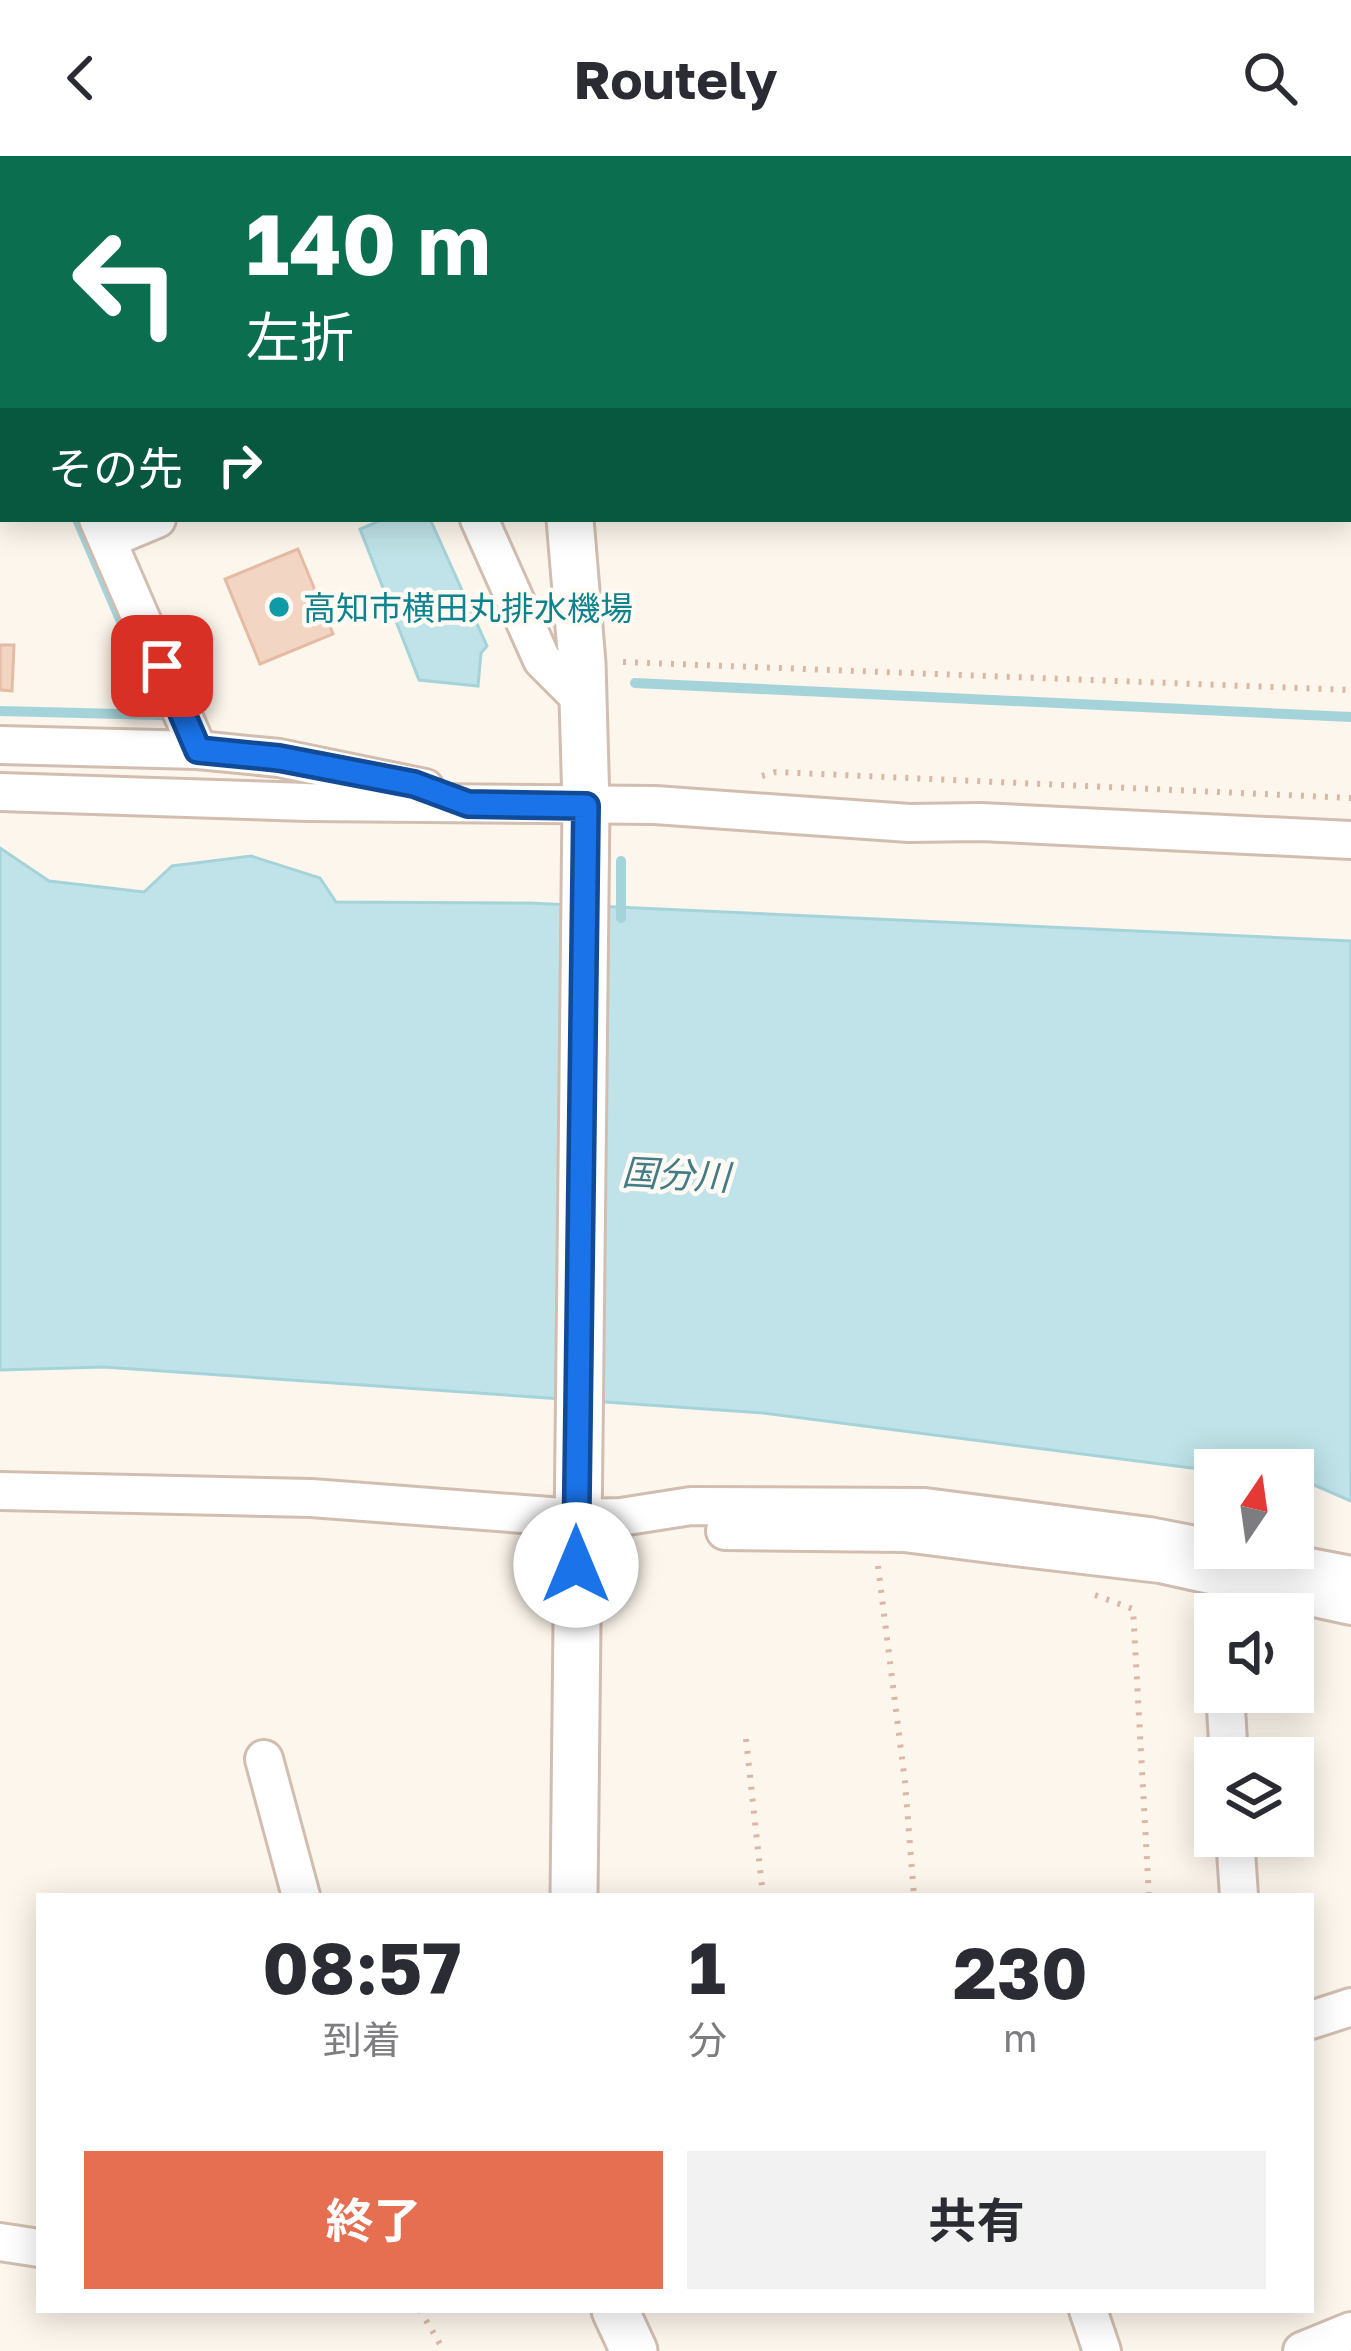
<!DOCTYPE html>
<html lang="ja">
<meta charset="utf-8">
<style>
:root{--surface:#fff;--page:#f2f2f3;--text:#2b2b33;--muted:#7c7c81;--accent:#e76f51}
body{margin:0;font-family:"Golos Text","Noto Sans JP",sans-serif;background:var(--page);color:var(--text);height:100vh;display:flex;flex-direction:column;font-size:45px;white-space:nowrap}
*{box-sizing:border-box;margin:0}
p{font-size:39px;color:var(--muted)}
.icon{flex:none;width:66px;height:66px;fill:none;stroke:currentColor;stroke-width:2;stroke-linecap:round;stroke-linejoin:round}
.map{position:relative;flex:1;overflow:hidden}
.panel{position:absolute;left:36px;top:1737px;width:1278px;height:420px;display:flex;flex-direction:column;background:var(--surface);border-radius:0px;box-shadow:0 6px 30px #0003}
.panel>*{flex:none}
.top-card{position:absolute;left:0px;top:0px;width:1353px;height:366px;box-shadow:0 6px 30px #0003;background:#0b6e4f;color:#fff;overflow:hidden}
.needle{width:78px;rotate:13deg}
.controls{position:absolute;left:1194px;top:1293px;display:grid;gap:24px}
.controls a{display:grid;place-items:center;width:120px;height:120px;border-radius:0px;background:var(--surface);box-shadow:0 6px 30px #0003;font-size:60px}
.pin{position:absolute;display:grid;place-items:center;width:102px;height:102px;color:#fff;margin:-51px;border-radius:24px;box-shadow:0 6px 18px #0006}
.me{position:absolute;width:132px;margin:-66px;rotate:0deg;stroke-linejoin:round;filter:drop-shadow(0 0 9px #0008)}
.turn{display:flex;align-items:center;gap:42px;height:252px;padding:0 48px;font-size:54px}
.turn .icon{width:156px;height:156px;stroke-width:2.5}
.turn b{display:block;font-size:84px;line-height:102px}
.then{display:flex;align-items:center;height:114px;padding:0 48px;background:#0003;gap:24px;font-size:45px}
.eta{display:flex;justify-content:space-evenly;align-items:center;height:204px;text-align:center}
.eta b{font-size:72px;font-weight:700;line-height:84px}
.cta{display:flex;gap:24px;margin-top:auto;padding:24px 48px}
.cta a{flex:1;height:138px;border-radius:0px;background:var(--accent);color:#fff;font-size:48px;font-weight:700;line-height:138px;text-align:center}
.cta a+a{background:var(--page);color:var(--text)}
header{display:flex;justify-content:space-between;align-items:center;height:156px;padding:0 48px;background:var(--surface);font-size:54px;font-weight:700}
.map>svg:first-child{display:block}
</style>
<header><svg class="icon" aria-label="back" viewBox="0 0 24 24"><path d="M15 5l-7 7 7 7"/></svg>Routely<svg class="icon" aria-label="search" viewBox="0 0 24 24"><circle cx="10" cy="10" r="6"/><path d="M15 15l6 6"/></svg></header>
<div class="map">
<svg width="1351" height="2195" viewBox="0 0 1351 2195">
<rect width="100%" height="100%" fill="#fdf6ec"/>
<!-- water -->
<path fill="#bfe3e8" stroke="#a5d3da" stroke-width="3" d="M384,363H430L487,490L481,497L478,530L419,524L360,373Z
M0,692L49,725L144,736L172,710L251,700L320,722L336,746L529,747L1351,785V1345L1312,1328L1293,1325V1314L1215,1315L763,1257L104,1211L0,1214Z"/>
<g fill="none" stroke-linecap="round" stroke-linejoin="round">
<!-- stream -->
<path stroke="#a5d3da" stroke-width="10" d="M0,180L3,188
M635,527L1351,561
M0,555L161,559L77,363
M621,762V705"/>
</g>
<!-- building -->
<path fill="#f3d5c3" stroke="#e6bba3" stroke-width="3" d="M298,393L333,478L260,508L225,423Z
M0,489H14L12,535L0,534Z"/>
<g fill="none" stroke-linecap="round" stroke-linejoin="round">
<!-- minor casing -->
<g stroke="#d1beb0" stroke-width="42">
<path id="minor" d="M312,0L313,3
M0,135L3,142
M479,363L542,504L582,544
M107,384L157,363
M0,589L198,594L98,363
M198,594L279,602L425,632
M0,636L307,646L655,649L909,667L980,666L1351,684
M0,1335L311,1342L576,1362L621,1361L691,1350L925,1351L1149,1380L1351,1419
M725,1375L904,1377L1006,1390L1160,1408L1351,1450
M1225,1536L1229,1602
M264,1603L301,1740
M1235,1680L1239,1740
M1311,1864L1351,1851
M0,2086L39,2092
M1088,2154L1102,2195
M1302,2195L1351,2175"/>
</g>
<!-- tertiary casing -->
<g stroke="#d1beb0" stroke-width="51">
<path id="tertiary" d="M514,0V3
M570,363L582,507L586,649L574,1740
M615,2154L634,2195"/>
</g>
<!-- path -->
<path stroke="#d9b8a5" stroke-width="6" stroke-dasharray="3 9" stroke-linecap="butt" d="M623,506L1351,534
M762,620L776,616L1351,642
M878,1410L905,1626L914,1740
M1095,1439L1133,1453L1149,1740
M746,1583L763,1740
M420,2154L444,2195"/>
<!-- minor -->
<use href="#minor" stroke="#fff" stroke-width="36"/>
<!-- tertiary -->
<use href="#tertiary" stroke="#fff" stroke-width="45"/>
</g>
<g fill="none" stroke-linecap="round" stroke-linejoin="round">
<!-- route casing -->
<g stroke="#114b97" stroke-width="30">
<path id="route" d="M162,510L198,594L279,602L414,628L468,648L586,650L576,1409"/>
</g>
<!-- route -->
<use href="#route" stroke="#1a73e8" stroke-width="21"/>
</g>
<!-- markers -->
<circle fill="#0f9aa8" stroke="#fffaf3" stroke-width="4.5" cx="279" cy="451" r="12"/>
<g text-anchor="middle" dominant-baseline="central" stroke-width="9" stroke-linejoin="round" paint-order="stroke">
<!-- culture labels -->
<g font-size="33" fill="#0d838f" stroke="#fffaf3" text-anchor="start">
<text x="303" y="451">高知市横田丸排水機場</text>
</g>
<!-- water labels -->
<g font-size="36" font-style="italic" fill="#437c86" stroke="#fffaf3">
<text transform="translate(676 1018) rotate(3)">国分川</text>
</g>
</g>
</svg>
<div class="controls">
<a><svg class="needle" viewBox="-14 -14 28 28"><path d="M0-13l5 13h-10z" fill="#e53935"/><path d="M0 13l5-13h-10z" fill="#7c7c81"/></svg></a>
<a><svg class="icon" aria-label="sound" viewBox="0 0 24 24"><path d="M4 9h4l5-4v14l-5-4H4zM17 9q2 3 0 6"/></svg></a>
<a><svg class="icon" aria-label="layers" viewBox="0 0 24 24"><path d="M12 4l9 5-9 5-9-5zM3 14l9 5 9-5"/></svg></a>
</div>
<div class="pin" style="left:162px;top:510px;background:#d93025"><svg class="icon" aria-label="arrive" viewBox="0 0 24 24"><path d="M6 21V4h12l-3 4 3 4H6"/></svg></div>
<svg class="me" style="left:576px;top:1409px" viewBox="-20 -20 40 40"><circle r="19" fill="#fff"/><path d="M0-13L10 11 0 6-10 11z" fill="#1a73e8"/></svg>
<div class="top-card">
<div class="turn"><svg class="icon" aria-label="left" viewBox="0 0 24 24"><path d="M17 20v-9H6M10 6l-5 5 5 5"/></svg><div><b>140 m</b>左折</div></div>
<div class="then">その先<svg class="icon" aria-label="right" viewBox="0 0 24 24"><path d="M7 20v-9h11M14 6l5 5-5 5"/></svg></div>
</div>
<section class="panel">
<div class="eta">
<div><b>08:57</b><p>到着</p></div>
<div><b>1</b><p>分</p></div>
<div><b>230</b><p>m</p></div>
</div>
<div class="cta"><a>終了</a><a>共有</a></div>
</section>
</div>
